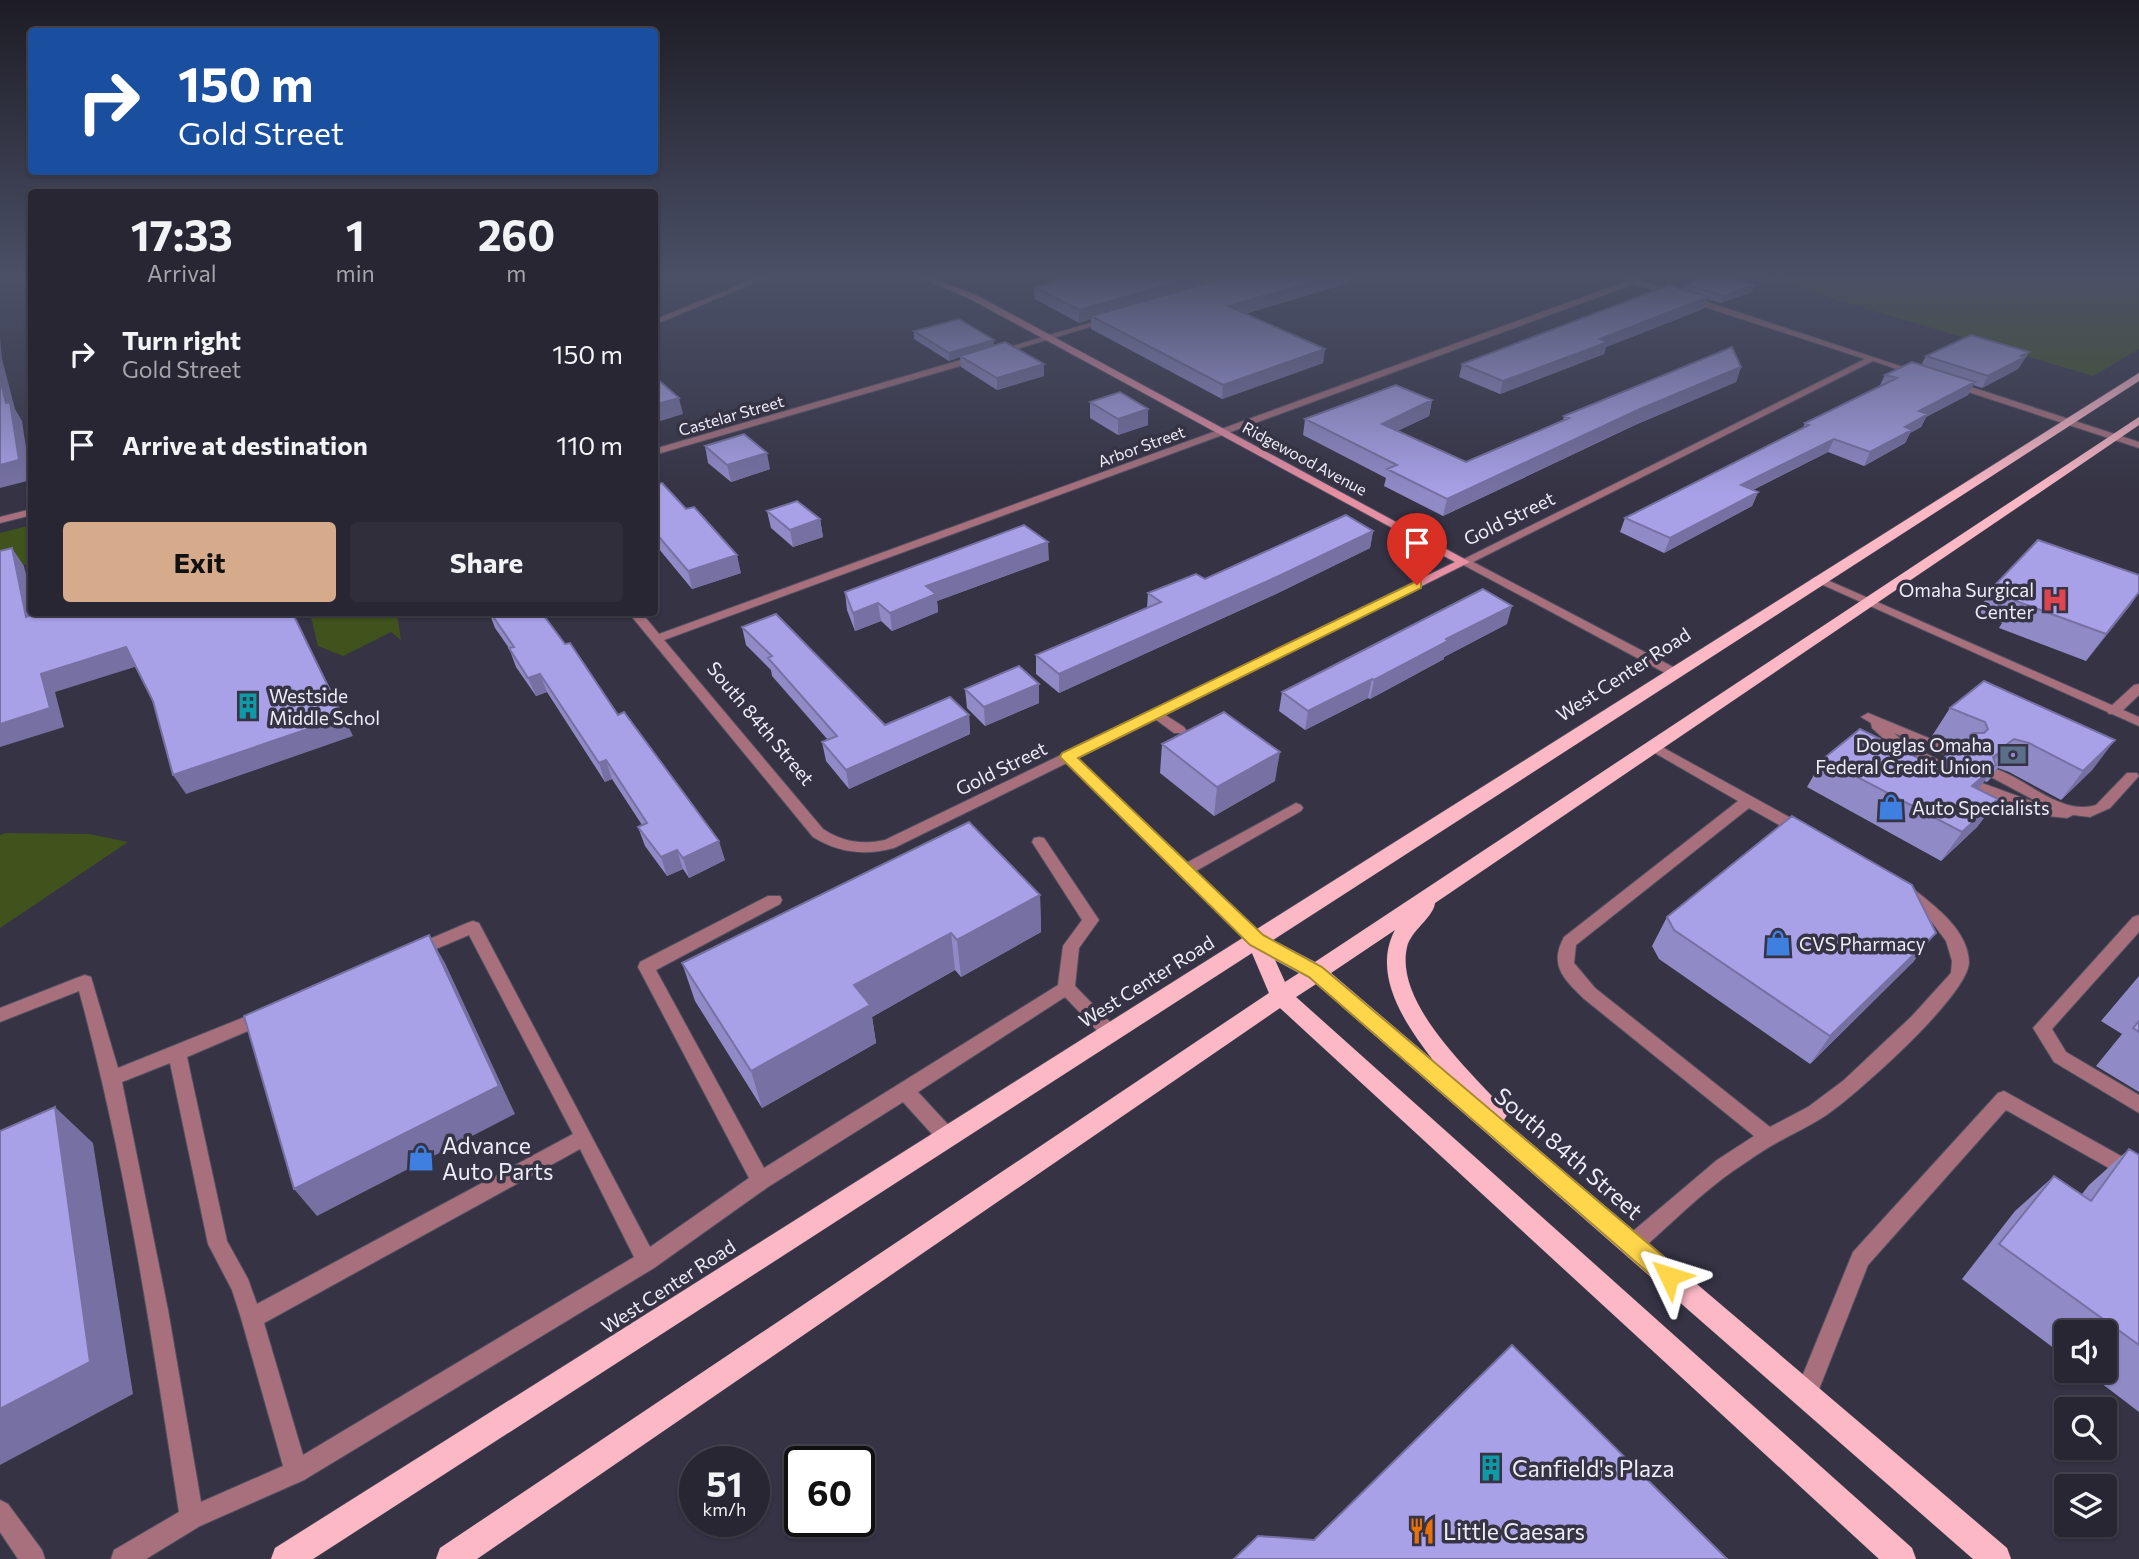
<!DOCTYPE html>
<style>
:root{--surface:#282633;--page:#302e3b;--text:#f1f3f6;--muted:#a5a5ac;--line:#44434e;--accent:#d6ab8b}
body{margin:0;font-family:Commissioner,sans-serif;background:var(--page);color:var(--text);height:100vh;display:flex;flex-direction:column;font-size:26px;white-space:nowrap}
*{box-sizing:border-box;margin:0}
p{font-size:23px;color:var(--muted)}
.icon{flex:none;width:38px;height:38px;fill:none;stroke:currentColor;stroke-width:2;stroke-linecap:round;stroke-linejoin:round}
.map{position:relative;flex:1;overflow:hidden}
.drawer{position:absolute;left:28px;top:189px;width:630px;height:427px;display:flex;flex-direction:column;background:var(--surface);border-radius:7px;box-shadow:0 2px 5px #0004,0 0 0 2px var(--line)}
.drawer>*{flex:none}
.banner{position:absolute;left:28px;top:28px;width:630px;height:147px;border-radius:7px;box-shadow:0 2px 5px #0004,0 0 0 2px var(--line);background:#1a4fa0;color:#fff;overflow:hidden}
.controls{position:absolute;left:2054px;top:1320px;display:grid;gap:14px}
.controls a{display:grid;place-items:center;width:63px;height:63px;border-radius:7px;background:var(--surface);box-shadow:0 2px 5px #0004,0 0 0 2px var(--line);font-size:35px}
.speed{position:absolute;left:679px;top:1446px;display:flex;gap:14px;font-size:35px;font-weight:700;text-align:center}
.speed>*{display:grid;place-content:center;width:91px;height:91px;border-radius:50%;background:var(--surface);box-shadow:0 2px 5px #0004,0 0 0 2px var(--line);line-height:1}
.speed small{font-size:18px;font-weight:400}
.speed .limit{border:4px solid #111;border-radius:10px;background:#fff;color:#111}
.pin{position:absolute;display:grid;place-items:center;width:60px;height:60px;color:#fff;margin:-72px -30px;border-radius:50% 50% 50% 0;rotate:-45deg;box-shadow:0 0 7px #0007}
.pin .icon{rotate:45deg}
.me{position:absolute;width:77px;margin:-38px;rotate:311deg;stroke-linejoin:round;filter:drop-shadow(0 0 5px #0008)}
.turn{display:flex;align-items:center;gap:24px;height:147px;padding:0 35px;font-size:32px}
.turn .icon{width:91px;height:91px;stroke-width:2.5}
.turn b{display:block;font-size:49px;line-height:60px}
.eta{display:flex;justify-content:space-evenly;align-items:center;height:119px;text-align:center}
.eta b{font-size:42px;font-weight:700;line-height:49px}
.button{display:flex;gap:14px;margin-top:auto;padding:14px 35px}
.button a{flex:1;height:80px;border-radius:7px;background:var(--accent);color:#111;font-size:28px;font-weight:700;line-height:80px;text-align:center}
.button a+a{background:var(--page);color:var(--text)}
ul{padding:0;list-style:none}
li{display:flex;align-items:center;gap:21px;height:91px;padding:0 35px}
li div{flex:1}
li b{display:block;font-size:26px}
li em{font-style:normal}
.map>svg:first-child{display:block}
</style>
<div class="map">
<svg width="2139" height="1559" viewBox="0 0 2139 1559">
<rect width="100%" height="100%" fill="#353344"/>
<!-- green -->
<path fill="#40531d" d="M1757,276H2139V349L2093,376Z
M31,525V564L0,569V533Z
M310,613H397L401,640L391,632L343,656L318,646Z
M6,833L89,834L128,842L0,928V835Z"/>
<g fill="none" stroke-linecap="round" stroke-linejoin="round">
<!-- service casing -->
<g stroke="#525161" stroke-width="2">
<path id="service" d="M2139,684V695L2119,714H2109L2107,711L2109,708L2134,685Z
M1156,709L1184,727L1186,730L1184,733H1174L1151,716L1149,713Z
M1868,713L1965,753L1967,756L1965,759H1955L1894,733L1904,742L1950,766L1952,769L1945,774L1940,772L1894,748L1872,728L1871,723L1861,717Z
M1653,742L1807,827L1809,831L1807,835H1797L1749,808L1576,945L1574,963L1595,988L1770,1127L1808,1107L1844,1080L1912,1016L1951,973L1952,961L1946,941L1931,921L1902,896L1899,892L1902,888H1912C1935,906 1968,930 1969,962C1969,995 1854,1097 1825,1116C1810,1126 1794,1133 1778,1142C1763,1150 1748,1161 1733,1171C1700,1194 1671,1224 1640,1251L1633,1254L1626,1251L1623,1244L1626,1237L1717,1160L1754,1136L1583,998C1563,978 1549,965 1564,937L1738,801L1648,749L1646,746L1648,743Z
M1996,769C2027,779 2061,816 2096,805L2127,773H2137L2139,776L2110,808L2090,817L2073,815L2067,818L2038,815L1977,791L1975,788L1982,783L2045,806L1991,777L1989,774Z
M1296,803L1301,805L1303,808L1301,811L1189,875H1179L1176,871L1179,867Z
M1039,837L1044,838L1099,920L1079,948L1075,986L1116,1028L1119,1033L1116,1038L1110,1040L1104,1038L1065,997L918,1092L954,1131L956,1137L954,1143L947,1145L940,1143L903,1102L768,1187L654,1268L304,1480L200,1526L146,1559H111L114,1550L179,1512C152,1338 126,1162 79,991L0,1022V1008L79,977L85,975L91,977L118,1068L257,1012L263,1010L269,1012L272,1017L269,1022L187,1057L227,1241L248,1279L257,1304L573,1134L469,935L417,957L411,955L409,951L411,947L467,923L473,921L479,923L650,1247L749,1178L638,967L640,962L768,896H780L782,900L780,904L656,970L764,1168L1058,985L1063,946L1082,920L1032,842L1034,838ZM170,1063L208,1244L232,1290L241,1318L283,1466L201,1502L168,1310L122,1082ZM580,1149L634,1257L303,1455L264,1323Z
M2139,915V932L2052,1029L2066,1052L2139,1095V1113L2054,1062L2033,1028L2133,917Z
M2004,1091L2139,1166V1185L2006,1110L1868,1265L1814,1402L1806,1405L1798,1402L1795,1394L1853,1252L1998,1093Z
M0,1500L8,1504L42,1550L45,1559H18L0,1532Z"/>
</g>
<!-- minor casing -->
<g stroke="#525161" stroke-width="2">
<path id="minor" d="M761,276H771L654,325V320Z
M1614,276L1638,279L1921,373L1917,376L1873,361L1473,562L1677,669L1679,672L1677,675H1669L1458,562L1865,359L1634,284L664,640L823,829C843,842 862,845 885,840L1063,754H1073L1075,757L1073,760L894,848C865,856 839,853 813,837L628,612H641L659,634L1627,281Z
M1106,318L1113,320L1000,354L993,352Z
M978,355L982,358L981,360L654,455V449Z
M1950,382H1956L2139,442V448L1950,386Z
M32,509V515L0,523V517Z
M1818,576L2139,717V726L1814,581L1812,579Z"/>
</g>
<!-- secondary casing -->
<g stroke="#525161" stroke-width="2">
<path id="secondary" d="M917,276H927L978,296L1470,562L1077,758L1262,936L1264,940L1262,944L1256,946L1250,944L1061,757L1063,754L1455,562L972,300Z"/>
</g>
<!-- primary casing -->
<g stroke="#525161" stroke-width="1">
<path id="primary" d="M2139,373V381L1273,940L1315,962L2139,417V425L1435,903C1433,918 1411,930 1407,947C1394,1003 1470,1071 1503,1108L1507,1115L1504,1120L2007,1548L2011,1559H1973L1316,984L1296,997L1912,1548L1916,1559H1879L1280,1008L477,1559H436L440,1548L1269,993L1252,953L313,1559H271L275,1548ZM1395,930C1371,975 1406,1025 1433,1060L1331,973ZM1275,960L1299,973L1285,982Z"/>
</g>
<!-- service -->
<use href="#service" fill="#a7707c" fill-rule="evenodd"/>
<!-- minor -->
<use href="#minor" fill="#a7707c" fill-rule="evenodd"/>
<!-- secondary -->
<use href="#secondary" fill="#e78fa3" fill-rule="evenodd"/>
<!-- primary -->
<use href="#primary" fill="#fdb8c6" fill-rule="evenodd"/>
</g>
<!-- wall -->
<path fill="#908ac7" d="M1348,280V283L1245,314L1323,363L1222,399L1091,329V319L1079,323L1035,299L1034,287Z
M1685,284L1752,292L1721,303L1707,299L1703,309L1606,347L1604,354L1500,394L1459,377L1462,364L1683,290Z
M914,331L994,346L1044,376L997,390L961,367L960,357L949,361L914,339Z
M2029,352L2018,369L1982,388L1973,385L1968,395L1926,417L1921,427L1910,433L1905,443L1864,466L1828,452L1753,490L1758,492L1752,506L1664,553L1620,532L1625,518L1803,428L1805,423L1879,387L1885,375L1921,365L1926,356Z
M1741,367L1736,382L1635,425L1443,516L1384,486L1386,478L1303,435L1305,419L1432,400L1429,416L1397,431L1466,462L1563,420L1564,416Z
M1090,402L1148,409V425L1118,435L1090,418Z
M705,446L770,469L731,482L708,463Z
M654,485L741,573L692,589L654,543Z
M767,511L820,519L823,537L793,547L771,528Z
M1373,531L1370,548L1278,593L1059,693L1036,674V655L1147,608L1148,593L1205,579Z
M1049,560L937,601L938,612L892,631L881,621L855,631L847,610L845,592Z
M2139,575V593L2086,661L1999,628L2002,623L1977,613L1994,586Z
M489,612H541L618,715L725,860L689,878L683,869L667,876L645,846L638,827L642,825L612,779L605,782L547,692L536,696L516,667L509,648L495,628Z
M1507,624L1444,657V659L1370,699L1368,698L1305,730L1279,711L1282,692Z
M742,627L885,725L969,715L970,734L849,789L826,761L822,742L828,740L772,676L771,670L746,645Z
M1984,681L2093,769L2061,800L2009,772L1998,768L1990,779L1987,782L1984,781L1978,789L1998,799L1977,827L1941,861L1807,787L1823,759L1934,766L1957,747L1932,736L1950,708Z
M1039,684V703L985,726L967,708L965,689Z
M1162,744L1275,781L1214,816L1160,773Z
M1040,895L1041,932L961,977L955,970L872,1017L876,1043L762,1108L695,1001L682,963Z
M1667,917L1914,961L1810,1064L1659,959L1652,946Z
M2139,976V1092L2096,1066L2122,1034L2101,1021Z
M2129,1149L2139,1155V1412L2084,1370H2105V1332H2067V1358L1962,1279L2015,1211L2054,1176L2082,1194L2089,1185Z"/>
<!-- shaded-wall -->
<path fill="#7671a2" d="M1199,276H1241L1091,316V319L1079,323V310Z
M1333,276H1362L1348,280V283L1226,319L1228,306Z
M1754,285L1752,292L1721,303L1723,296Z
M1708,297L1703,309L1606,347L1604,354L1500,394L1503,381L1600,339Z
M0,337L2,359L15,409L22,421L31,480L0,488V465L6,403L0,379Z
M994,340V347L960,356V357L949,361V353Z
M1325,349L1323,363L1222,399L1223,385Z
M2029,352L2018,369L1982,388L1988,376Z
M1044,364V376L997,390V378Z
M1741,367L1736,382L1635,425L1443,516L1447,499L1640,409Z
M1975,382L1968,395L1926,417L1921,427L1910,433L1905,443L1864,466L1870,452L1905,427L1919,411Z
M679,398L683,414L654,423V405Z
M1432,400L1429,416L1379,440L1382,424Z
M1148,409V425L1118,435V419Z
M1834,439L1828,452L1735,499L1741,485Z
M767,453L770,469L731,482L727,465Z
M1758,492L1752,506L1664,553L1670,538Z
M820,519L823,537L793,547L790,530Z
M1373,531L1370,548L1278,593L1059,693V674Z
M1048,542L1049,560L937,601L938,612L892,631L890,613L926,586Z
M12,548L24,566L32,600V612H34L39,635L26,617Z
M737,555L741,573L692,589L688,571Z
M2139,592L2130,606L2086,661L2106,634Z
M878,603L881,621L855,631L853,613Z
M1512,606L1507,624L1444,657V659L1370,699L1374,680L1446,639Z
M292,612L353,736L186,794L173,775Z
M126,647L138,666L55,692L64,727L0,747V724L41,674Z
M540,674L547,692L536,696L528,678Z
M1372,679L1368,698L1305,730L1308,711Z
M1039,684V703L985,726L984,707Z
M969,715L970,734L849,789L846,770Z
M2115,740L2093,769L2061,800L2083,771Z
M2010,751L1990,779L1987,782L2007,754Z
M1280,752L1275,781L1214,816L1217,787Z
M2000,752L1986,773L1996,765L1976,793L1972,786L1993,757Z
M606,760L612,779L605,782L599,763Z
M1998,799L1977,827L1941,861L1962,832Z
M719,841L725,860L689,878L683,858Z
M677,850L683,869L667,876L661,857Z
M1040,895L1041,932L961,977L957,940Z
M951,933L955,970L872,1017L876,1043L762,1108L751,1071L854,985Z
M1936,933L1914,961L1810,1064L1830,1036Z
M429,935L445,963L515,1114L317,1216L294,1189Z
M55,1107L93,1143L133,1394L0,1465V1409Z"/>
<!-- building -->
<path fill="#a8a1e7" stroke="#7671a2" stroke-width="2" d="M1074,276H1199L1079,310L1034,287Z
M1231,276H1333L1228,306L1325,349L1223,385L1091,316Z
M1707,276H1724L1754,285L1723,296L1685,284Z
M1669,285L1708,297L1600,339L1608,342L1503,381L1462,364Z
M959,319L994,340L949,353L914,331Z
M1971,335L2029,352L2021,356L2025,357L1988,376L1926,356Z
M1005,342L1044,364L997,378L960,356Z
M1732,347L1741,367L1640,409L1447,499L1387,469L1397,465L1305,419L1396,385L1432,400L1382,424L1466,462L1569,418L1564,416Z
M1912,362L1975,382L1919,411L1928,414L1905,427L1912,430L1870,452L1834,439L1741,485L1758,492L1670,538L1625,518L1809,425L1805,423L1897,378L1885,375Z
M654,376L679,398L654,405Z
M0,379L6,403L10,402L19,460L0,465Z
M1120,392L1148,409L1118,419L1090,402Z
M744,434L767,453L727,465L705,446Z
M662,483L686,509L694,507L737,555L688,571L654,531V485Z
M797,501L820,519L790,530L767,511Z
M1346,515L1373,531L1281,575L1059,674L1036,655L1161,602L1148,593L1196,574L1205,579Z
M1024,525L1048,542L926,586L936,594L890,613L878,603L853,613L845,592Z
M2038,540L2139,575V592L2106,634L2016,601L2020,596L1994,586Z
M12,548L26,617L40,612H292L343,717L173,775L153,701L126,647L41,674L50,708L0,724V551Z
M1483,589L1512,606L1446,639L1448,641L1374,680L1372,679L1308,711L1282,692Z
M490,612H541L565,644L570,643L618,715L624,712L719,841L683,858L677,850L661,857L638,827L647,823L606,760L599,763L540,674L528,678L509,648L514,647Z
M776,614L885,725L950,697L969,715L846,770L822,742L837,736L768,658L772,656L742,627Z
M1019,666L1039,684L984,707L965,689Z
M1984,681L2115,740L2083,771L2029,743L2014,739L2006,745L2010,751L2007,754L2000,752L1993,757L1996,765L1972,786L1998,799L1962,832L1823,759L1860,729L1934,766L1958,746L1965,748L1973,743L1970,735L1973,733H1984L1988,729L1985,722L1950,708Z
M1224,712L1280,752L1217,787L1162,744Z
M1792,816L1912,885L1936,933L1830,1036L1674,930L1667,917Z
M969,822L1040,895L957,940L951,933L854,985L870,1005L751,1071L682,963Z
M429,935L499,1086L294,1189L244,1016Z
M2139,1021V1032L2133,1028Z
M55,1107L90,1362L0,1409V1131Z
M2129,1149L2139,1155V1345L1999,1244L2054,1176L2091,1201Z
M1512,1345L1727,1559H1234L1258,1536L1314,1540Z"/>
<!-- sky -->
<linearGradient id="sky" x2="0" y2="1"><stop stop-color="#1d1c25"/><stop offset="0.56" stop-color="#4b5067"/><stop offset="1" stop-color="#4b5067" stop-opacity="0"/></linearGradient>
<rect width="2139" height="494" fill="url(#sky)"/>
<!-- route -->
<path fill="#ffd54a" stroke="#a68a30" stroke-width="2" d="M1417,581L1421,582V588L1078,758L1263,935L1322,967L1677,1268L1681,1276L1677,1284L1669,1287L1661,1284L1309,977L1250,945L1060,757L1062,753Z"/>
<!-- icons -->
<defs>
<g id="hospital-bare" transform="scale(2.1)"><path d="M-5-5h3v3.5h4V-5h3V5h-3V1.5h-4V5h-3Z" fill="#e0444e" stroke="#353344" stroke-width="2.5" paint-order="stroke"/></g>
<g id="building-bare" transform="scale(2.1)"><path d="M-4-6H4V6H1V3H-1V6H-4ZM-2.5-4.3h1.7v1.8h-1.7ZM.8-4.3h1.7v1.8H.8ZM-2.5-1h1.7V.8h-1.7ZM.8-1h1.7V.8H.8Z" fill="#0f9aa8" stroke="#353344" stroke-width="2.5" paint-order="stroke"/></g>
<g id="bank-bare" transform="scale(2.1)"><path d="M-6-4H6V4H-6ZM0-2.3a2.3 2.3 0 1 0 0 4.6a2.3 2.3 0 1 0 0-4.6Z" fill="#5c6f8a" stroke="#353344" stroke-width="2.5" paint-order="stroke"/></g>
<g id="shop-bare" transform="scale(2.1)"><path d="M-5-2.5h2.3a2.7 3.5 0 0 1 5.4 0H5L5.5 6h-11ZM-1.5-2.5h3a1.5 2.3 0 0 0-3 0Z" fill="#3f7fe0" stroke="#353344" stroke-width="2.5" paint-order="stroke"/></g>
<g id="restaurant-bare" transform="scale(2.1)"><path d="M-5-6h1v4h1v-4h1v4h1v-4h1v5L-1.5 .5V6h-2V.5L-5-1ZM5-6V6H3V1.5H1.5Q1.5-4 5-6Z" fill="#e8710a" stroke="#353344" stroke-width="2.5" paint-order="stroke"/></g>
</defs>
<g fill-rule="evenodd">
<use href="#hospital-bare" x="2055" y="600"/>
<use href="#building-bare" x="248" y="706"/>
<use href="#bank-bare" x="2013" y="755"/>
<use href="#shop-bare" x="1891" y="807"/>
<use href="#shop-bare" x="1778" y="943"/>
<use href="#shop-bare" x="421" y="1158"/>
<use href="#building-bare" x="1491" y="1468"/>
<use href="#restaurant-bare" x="1422" y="1531"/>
</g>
<g text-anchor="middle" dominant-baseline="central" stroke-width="7" stroke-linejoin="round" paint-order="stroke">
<!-- far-street labels -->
<g font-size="16" fill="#edecf7" stroke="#353344">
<text transform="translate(731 415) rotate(-16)">Castelar Street</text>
<text transform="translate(1141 446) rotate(-20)">Arbor Street</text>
<text transform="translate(1305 458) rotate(28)">Ridgewood Avenue</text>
</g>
<!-- street labels -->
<g font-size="19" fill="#edecf7" stroke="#353344">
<text transform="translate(1509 518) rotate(-26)">Gold Street</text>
<text transform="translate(1623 674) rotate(-33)">West Center Road</text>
<text transform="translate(761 723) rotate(50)">South 84th Street</text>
<text transform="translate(1001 768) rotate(-26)">Gold Street</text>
<text transform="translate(1146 981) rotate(-32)">West Center Road</text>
<text transform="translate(668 1286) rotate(-33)">West Center Road</text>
</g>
<!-- poi labels -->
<g font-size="19" fill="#edecf7" stroke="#353344" text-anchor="start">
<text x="2034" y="589" text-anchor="end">Omaha Surgical<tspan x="2034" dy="22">Center</tspan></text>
<text x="269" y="695">Westside<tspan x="269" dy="22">Middle Schol</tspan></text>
<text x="1992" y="744" text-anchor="end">Douglas Omaha<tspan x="1992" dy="22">Federal Credit Union</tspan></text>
<text x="1912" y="807">Auto Specialists</text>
<text x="1799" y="943">CVS Pharmacy</text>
</g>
<!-- near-poi labels -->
<g font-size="23" fill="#edecf7" stroke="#353344" text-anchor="start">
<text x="442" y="1145">Advance<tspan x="442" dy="26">Auto Parts</tspan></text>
<text x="1512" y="1468">Canfield's Plaza</text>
<text x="1443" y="1531">Little Caesars</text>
</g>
<!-- near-street labels -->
<g font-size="23" fill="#edecf7" stroke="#353344">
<text transform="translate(1569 1153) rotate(41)">South 84th Street</text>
</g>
</g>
</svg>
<div class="controls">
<a><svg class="icon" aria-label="sound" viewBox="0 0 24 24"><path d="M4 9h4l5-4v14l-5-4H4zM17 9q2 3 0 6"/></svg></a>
<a><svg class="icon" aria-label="search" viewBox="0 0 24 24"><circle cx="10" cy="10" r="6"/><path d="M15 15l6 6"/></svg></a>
<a><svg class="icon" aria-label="layers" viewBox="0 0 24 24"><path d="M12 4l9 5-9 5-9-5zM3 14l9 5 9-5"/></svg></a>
</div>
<div class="speed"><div>51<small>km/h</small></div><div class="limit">60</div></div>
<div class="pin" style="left:1417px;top:585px;background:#d93025"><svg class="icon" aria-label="arrive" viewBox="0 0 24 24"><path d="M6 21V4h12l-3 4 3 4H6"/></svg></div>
<svg class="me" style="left:1669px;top:1276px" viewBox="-20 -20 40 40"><path d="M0-17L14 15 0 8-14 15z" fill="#ffd54a" stroke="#fff" stroke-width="4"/></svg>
<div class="banner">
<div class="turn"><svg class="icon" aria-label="right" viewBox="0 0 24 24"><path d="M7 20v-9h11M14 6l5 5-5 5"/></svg><div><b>150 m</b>Gold Street</div></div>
</div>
<section class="drawer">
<div class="eta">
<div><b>17:33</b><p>Arrival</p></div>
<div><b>1</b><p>min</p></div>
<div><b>260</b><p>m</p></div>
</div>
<ul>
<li><svg class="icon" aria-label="right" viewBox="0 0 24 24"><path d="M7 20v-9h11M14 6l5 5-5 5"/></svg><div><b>Turn right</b><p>Gold Street</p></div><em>150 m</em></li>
<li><svg class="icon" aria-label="arrive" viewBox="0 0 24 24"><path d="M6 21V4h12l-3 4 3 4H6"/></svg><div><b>Arrive at destination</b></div><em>110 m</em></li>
</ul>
<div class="button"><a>Exit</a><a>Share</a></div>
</section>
</div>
